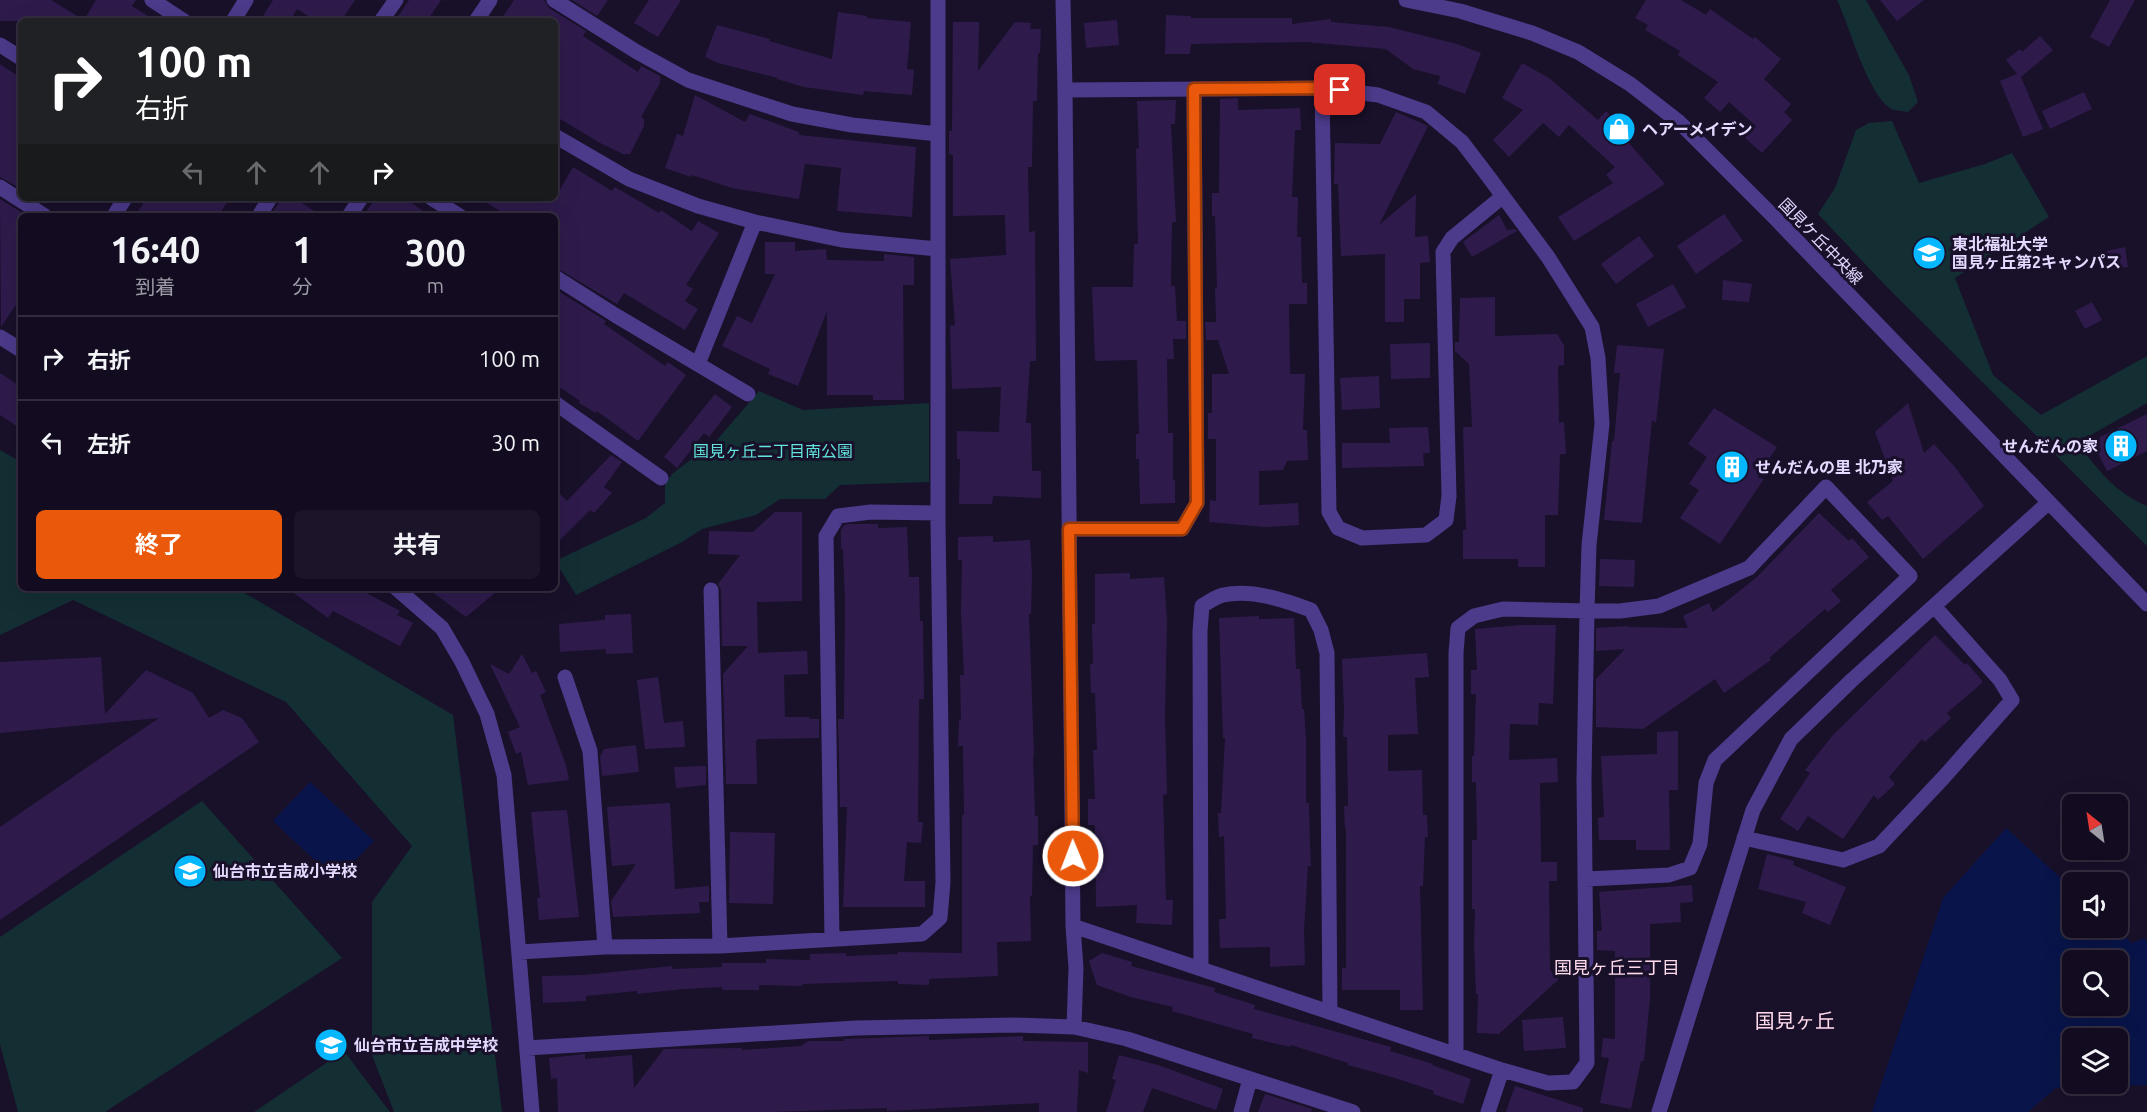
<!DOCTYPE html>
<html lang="ja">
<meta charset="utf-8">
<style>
:root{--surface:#130c20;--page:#1c1529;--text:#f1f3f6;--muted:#9d9ba5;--line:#322c3e;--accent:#ea580c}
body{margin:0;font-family:Ubuntu,"Noto Sans JP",sans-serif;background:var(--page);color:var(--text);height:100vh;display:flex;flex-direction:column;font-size:22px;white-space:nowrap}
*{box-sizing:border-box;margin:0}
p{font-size:20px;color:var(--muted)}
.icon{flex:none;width:33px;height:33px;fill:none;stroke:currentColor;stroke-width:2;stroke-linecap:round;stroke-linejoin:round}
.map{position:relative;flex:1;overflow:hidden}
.drawer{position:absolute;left:18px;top:213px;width:540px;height:378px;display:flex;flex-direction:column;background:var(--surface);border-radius:9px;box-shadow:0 6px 24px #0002,0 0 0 2px var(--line)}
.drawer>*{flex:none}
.hud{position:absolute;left:18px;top:18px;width:540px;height:183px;border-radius:9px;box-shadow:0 6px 24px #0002,0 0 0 2px var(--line);background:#202124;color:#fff;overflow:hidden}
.needle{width:39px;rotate:330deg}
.fabs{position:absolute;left:2062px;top:794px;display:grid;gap:12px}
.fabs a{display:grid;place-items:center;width:66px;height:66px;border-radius:9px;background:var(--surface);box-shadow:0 6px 24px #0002,0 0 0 2px var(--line);font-size:30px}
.pin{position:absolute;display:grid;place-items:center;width:51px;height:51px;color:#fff;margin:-26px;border-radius:12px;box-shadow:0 3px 9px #0006}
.me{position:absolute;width:66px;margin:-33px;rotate:359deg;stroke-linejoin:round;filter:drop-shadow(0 0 4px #0008)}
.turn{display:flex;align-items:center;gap:21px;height:126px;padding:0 18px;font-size:27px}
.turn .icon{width:78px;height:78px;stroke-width:2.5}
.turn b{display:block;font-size:42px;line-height:51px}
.lanes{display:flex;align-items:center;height:57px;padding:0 18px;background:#0003;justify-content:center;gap:30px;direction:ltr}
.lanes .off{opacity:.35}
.eta{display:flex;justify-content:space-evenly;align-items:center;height:102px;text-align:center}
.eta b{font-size:36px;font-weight:700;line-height:42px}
.cta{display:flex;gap:12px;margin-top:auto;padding:12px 18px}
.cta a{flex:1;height:69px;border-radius:9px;background:var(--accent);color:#fff;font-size:24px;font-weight:700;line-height:69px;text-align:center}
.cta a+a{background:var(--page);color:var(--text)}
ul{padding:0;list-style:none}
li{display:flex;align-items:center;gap:18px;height:84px;padding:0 18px;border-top:2px solid var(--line)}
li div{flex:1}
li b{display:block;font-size:22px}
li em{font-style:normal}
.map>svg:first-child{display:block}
</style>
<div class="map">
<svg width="2147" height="1112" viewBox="0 0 2147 1112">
<rect width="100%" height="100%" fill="#19102a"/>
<!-- green -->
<path fill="#132f34" d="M1837,0H1866L1909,75L1918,102L1908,112C1904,111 1898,111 1894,110C1869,101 1849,24 1837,0Z
M1892,121L1919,183L1985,164L2012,153L2049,217L1955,278L1993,375L2041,415L2147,356V403L2077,443C2097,468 2116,494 2147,506V546L1884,284L1818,214L1835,188L1856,130L1869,123Z
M759,391L803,410L929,403V482L840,485L825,499H780L756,515L702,529L682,542L576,595L555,561L646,518L665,503V484L673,473L716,441Z
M0,450L21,462V588H236L453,715L502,1112H394L372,1055V902L412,846L286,702L73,600L0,635Z
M202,801L342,958L105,1112H18L0,1044V937Z
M344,1051L390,1112H254Z"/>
<!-- water -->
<path fill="#09154a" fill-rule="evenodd" d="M310,782L374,841L336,880L273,821Z
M2006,828L2073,889V927H2115L2132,943L2144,938L2147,941V1085L2056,1088L2028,1112H1872L1943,898ZM2073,960H2118V1005H2073ZM2073,1038H2118V1083H2073Z"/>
<!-- building -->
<path fill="#2e1b4c" d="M0,0H51L84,20L96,0H136L132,6L156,21H0Z
M273,0H355L341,21H316L297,9L290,21H260Z
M409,0H441L427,21H395Z
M514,0H544L549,8L586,31L583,36L638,72L641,66L660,76V83L641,117L644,119V126L630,154H623L602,144L555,116V21H500Z
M572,0H608L597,16Z
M649,0H681L658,37L634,23Z
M1646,0H1681L1706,15L1710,9L1753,39L1755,37L1781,59L1764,79L1791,104L1784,112L1792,120L1762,153L1745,138L1756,126L1729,102L1720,112L1704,98L1718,82L1678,55L1680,51L1645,30L1648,25L1635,18Z
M1880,0H1924L1897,21Z
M2110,0H2135L2109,47L2090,37Z
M838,12L867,16V18L911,22L907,69L914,70L912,95L864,91L863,95L804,87L777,79L778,78L718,63L705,57L717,25L770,39L769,41L832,59Z
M1166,15L1191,16V18H1292V24L1331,19V22L1389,27L1457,44L1481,53L1465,94L1438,84L1440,76L1413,69L1386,49L1306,42L1191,44L1190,54H1165Z
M1117,20L1119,45L1086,48L1084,23Z
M953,22H979L978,71L1015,22L1031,23L1030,29H1041L1040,53H1038L1037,101H1033L1032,167H1028L1029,232L1035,231L1036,361H1030L1026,423H1031L1032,471H1041V498L993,496L992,504H959L960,459H957V431L999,432L1001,387L952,389L950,326L955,325L950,259L1006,255L1005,215L953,216V155L949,154V131H952Z
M2040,36L2053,50L2021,77L2043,129L2023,137L2000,81L2017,74L2006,60L2020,49L2022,52Z
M1522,63L1549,78L1598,120L1606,111L1625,128L1620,133L1665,184L1574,241L1558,217L1613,183L1606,175L1615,167L1569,125L1559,137L1543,123L1509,157L1493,140L1523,110L1502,98Z
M0,64L21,78V189L0,177Z
M2084,92L2092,109L2050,129L2042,111Z
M695,95L745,122L750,114L799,132V135L916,147L912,217L837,211L841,168L805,164L799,199L732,188L692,175L691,177L665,168L677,134L683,136Z
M1238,98V110L1300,108L1301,130H1295L1292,197H1298L1297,237H1301L1302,283H1307V304H1289L1290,374H1305L1303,430H1307L1308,460L1287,461L1283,470L1259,471V505L1298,503L1299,525L1265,527L1209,522L1210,500L1216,501V439H1208V413H1212V374H1229L1218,340H1206L1205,322H1216L1215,288H1217L1215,216H1212V193H1219L1220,99Z
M1176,100L1175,124H1171L1176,222H1172L1171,286H1175L1177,321H1186V339H1173L1174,359H1167L1168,433H1173V480H1175V503L1140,504L1139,459H1136V434H1139L1137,360L1095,361L1092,287H1133L1134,244H1138L1136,149L1139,148L1137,101Z
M1396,112L1428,126L1379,225L1416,194L1415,237L1428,236L1430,262L1420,263V299H1404V322H1385V254L1341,256L1338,184H1334L1335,143L1380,144Z
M573,167L612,191L615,187L659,213L661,210L692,231L698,221L719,233L686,285L693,289L685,301L698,309L685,330L624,293L617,304L555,267V216H507L480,198H555Z
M147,198H230L218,216H135Z
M282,198H294L322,216H270Z
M376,198H405L430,216H363Z
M0,199L21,212V297L1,327Z
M1724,214L1743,241L1696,274L1677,246Z
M1499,215L1507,230L1515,229L1517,231L1472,257L1463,242Z
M1639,236L1654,256L1616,284L1601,264Z
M765,242H795V251L826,249L827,260L884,261V254L914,257V285H903L904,400H873V395H827V311L798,386L768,374L770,369L722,346L737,316L752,323L775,274H765Z
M2125,247L2128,267L2110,270L2107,251Z
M1723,280L1752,284L1749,302L1722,300Z
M1673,284L1686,307L1648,327L1636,304Z
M555,289L606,321L604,324L665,366L668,362L686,375L638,441L597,411L596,413L579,403L580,401L555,384Z
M1495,297V336L1557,334L1564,345V365L1558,366L1559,423L1564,422L1566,454H1560L1558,515H1545V567H1518V559H1463V530H1466L1463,427H1472L1469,364L1455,351V342H1459L1460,298Z
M2092,302L2102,320L2085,329L2075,311Z
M1430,343V378L1391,379L1390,344Z
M1617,345L1664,349L1656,423L1652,420L1642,523L1604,520L1612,441H1614L1620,373H1614Z
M0,373L21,387V429L0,415Z
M1379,376L1380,408L1342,410L1340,378Z
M715,394L732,407L709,437L704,433L677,468L664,457Z
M1908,403L1924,453L1934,444L1954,466L1984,506L1923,559L1888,516L1882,520L1867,502L1893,481L1875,432Z
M1714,408L1777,447L1757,477L1764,479L1720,544L1680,518L1699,490L1689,484L1707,457L1688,444Z
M2147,414V451L2107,471L2092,441Z
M1428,427L1430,453H1423L1424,466L1342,468V443H1390L1389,428Z
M611,455L622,462L604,487L612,493L594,513L590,510L555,545V489L567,501Z
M775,512H802V601L757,602L758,653L807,651L808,674L784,675L785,717H809L810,719H819V738L758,739L756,741L757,784H726L723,674L748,646H722L721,590L718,584L740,555L708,554L709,531L753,532Z
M1819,513L1849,541L1852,538L1869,557L1831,590L1841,601L1828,612L1825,609L1769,658L1771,660L1724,693L1715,679L1643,729L1596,727V679L1625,649L1596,651V628L1627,626V627L1688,628L1683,616L1709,603L1713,612L1757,577Z
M849,524H878V528L907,527L909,577H919L920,621H923L924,699H919L918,822H923L921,843L907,842L904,881H925V907H843L847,807H840L839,752L838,719H844L845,602L843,549H841V530L844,525Z
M993,536V542L1030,540L1032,574L1031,614H1029L1034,755H1033L1035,816H1038V845H1033L1032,896H1030L1031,941L997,942L998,976L929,979V985L898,984V981L802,984V986L759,985V990H722V987L684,989L637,994V991L586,996V1001L543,1003L542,976L584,975L672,966V969L722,967V963H766V959L810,960V954L846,953V956L898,954V952L962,953V815H964L963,746H958L959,720H961L960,675H964L961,614L962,560H958V537Z
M1600,559L1635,560L1634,587L1599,586Z
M1130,573V579L1164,577L1167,621L1165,714L1167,794L1163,795L1166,900H1173L1172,925L1136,923L1137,905L1096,907L1095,825H1088V799H1095L1093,750H1097L1095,693H1091L1090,664H1093L1092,624H1095V574Z
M287,588H357L400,611L397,615L413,623L400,646L333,611L328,618Z
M427,588H501L466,617Z
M631,614L633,653L606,654V649L560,652L559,624L605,620V615Z
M1259,616V619L1294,618L1296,669H1300L1302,709H1304L1306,739V803H1309L1310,845L1311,866H1308L1304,930L1305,965L1270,967V947L1220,948L1219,919H1226L1224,836L1219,837L1218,813H1221L1225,738H1223L1219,618Z
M1522,625H1556L1553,704L1539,703L1538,725L1510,724L1509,760L1557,758L1558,782L1540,783L1541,862H1557V881H1549L1550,970L1559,979L1499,1034L1477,1033L1478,994H1476L1474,943L1475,909H1472V840H1477L1476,782H1472V756H1474L1476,694H1471V670H1477L1475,629Z
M1935,635L1965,665L1967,663L1983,682L1947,713L1951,718L1925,742L1922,739L1889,777L1895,784L1878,800L1874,795L1843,839L1808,816L1798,831L1780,819L1810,773L1805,770L1833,735Z
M1427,653L1429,677L1415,678L1418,734L1388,735V771L1422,770L1423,815H1427L1428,837H1425L1423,886H1420L1423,1010H1400V990H1342V968H1346V829L1345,830L1344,806H1348L1347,737H1343L1344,711L1342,659Z
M522,654L532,673L536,671L546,692L540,695L566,765L569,780L528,785L521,752L516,754L508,732L520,727L490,664L509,674Z
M101,657L105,714L146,670L193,693L209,718L223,710L242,718L259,742L0,920V827L159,718L0,733V662Z
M658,677L664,723L683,721L685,747L645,749L637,680Z
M1678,731V790H1669L1670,850H1636V840H1599L1598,818L1604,817L1601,756L1657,754V732Z
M636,745L639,772L602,776L600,757L604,749Z
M706,766V785L676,788L674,767Z
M670,803L675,889L709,886V902H699L700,913L613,917L611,901L636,864L612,866L607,807Z
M567,810L579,917L539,920L537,898H540L531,812Z
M730,832L775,833L773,904L729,903Z
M1767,854L1794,861L1793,865L1846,887L1830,925L1802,913L1806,902L1758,889Z
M1692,885L1693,902L1680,903L1681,922L1650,924V998L1644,1061H1641L1631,1109L1600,1103L1609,1058L1601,1057L1603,1038L1615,1039V951L1597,950V931H1602L1599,892Z
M1102,953L1132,962L1131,966L1215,988L1214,992L1255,1005L1254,1009L1391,1047L1390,1051L1433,1064L1432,1065L1471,1079L1463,1104L1433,1094L1434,1091L1392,1077L1348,1065V1063L1291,1045L1290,1047L1252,1038L1253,1034L1172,1011L1173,1007L1131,997L1097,985L1089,961Z
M1563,1017L1566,1048L1524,1051L1522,1020Z
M929,1036V1040L1023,1036V1041L1088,1042V1073L1079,1070L1077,1112H1039V1103L887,1111V1108L773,1112H558L557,1078L551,1079L549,1058L585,1054V1059L632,1055L634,1088L664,1049L742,1048V1050L801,1046L808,1041H844V1039Z
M1119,1055L1158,1065L1223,1089L1216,1110L1152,1088L1143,1112H1106L1116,1080L1112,1079Z
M1515,1086L1583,1108V1112H1506Z
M1265,1094L1312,1109L1311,1112H1258Z"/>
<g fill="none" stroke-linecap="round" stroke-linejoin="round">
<!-- minor -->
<path stroke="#4c3a8a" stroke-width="15" d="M152,0L184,21
M554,0L637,52L688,80L792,114L852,125L938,134
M1063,0L1065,90L1073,926L1076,968L1074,1027
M1406,0L1460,11L1532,33L1578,52L1630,84L1679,122L1775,218L2147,604
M233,21L246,0
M381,21L396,0
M476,21L490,0
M0,45L21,58
M1322,88L1329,512L1338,528L1362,538L1426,535L1446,520L1449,496L1443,252L1452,238L1502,197
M1065,90L1322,88L1378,95L1426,112L1462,142L1488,176L1548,257L1592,327L1598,358L1602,424L1589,545L1587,611L1584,779L1587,1063L1573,1082L1548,1083L1502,1070L1073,926
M555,136L629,179L698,206L755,222L842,240L938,249
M0,187L45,216
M431,198L460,216
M114,216L125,198
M259,216L270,198
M349,216L361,198
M555,277L615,315L748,394
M0,337L21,350
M698,364L755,222
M555,403L661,478
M1069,529H1182L1197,503L1194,89
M396,588L442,628L462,662L487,714L504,775L532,1112
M711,590L720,946
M565,677L590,751L605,947
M1744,838L1843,860L1879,846L1944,777L2012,700L2000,680L1934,606
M832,939L826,536L838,516L871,512L938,513
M519,952L605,947L720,946L922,934L940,918L943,882L938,521V0
M1201,969L1200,631L1202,606C1208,602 1216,597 1223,595C1252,589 1284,600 1311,610L1321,630L1327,653L1330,1012
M527,1048L856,1028L1014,1025L1074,1027L1127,1039L1353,1112
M1456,1054V653L1458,628L1474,616L1503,609L1587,611H1620L1659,606L1749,568L1826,487L1910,576L1715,760L1706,783L1700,844L1690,868L1669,875L1586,879
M1241,1112L1250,1079
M1488,1112L1502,1070
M1659,1112L1753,810L1791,739L1852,680L2048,503"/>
</g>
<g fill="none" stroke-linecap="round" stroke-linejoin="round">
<!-- route casing -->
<g stroke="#983908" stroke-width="15">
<path id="route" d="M1073,856L1069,529H1182L1197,503L1194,89L1322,88L1340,90"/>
</g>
<!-- route -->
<use href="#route" stroke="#ea580c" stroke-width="10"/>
</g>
<!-- icons -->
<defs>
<g id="shop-disc" transform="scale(1.725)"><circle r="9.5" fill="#05b7ff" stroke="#19102a"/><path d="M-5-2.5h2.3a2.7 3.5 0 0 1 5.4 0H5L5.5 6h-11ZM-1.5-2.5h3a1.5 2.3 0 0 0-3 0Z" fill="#fff"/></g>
<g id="university-disc" transform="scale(1.725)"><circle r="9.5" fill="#05b7ff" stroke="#19102a"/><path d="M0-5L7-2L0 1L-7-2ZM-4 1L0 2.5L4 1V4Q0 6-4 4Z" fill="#fff"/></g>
<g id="building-disc" transform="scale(1.725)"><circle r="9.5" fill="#05b7ff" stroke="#19102a"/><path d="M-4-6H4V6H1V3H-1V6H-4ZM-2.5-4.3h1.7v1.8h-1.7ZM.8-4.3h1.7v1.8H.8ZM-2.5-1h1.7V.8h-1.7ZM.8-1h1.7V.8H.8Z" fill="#fff"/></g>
<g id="school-disc" transform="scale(1.725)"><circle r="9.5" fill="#05b7ff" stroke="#19102a"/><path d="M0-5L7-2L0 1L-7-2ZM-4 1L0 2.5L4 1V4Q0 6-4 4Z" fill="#fff"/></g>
</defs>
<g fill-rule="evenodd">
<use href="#shop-disc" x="1619" y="129"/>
<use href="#university-disc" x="1929" y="253"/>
<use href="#building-disc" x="2121" y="446"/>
<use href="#building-disc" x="1732" y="467"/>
<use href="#school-disc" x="190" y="871"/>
<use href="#school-disc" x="331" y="1045"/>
</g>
<g text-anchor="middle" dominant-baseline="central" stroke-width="6" stroke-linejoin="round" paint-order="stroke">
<!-- poi labels -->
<g font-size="16" font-weight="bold" fill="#e4d9ff" stroke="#19102a" text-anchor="start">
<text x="1642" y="129">ヘアーメイデン</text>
<text x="1952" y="244">東北福祉大学<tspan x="1952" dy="18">国見ヶ丘第2キャンパス</tspan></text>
<text x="2098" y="446" text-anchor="end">せんだんの家</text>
<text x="1755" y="467">せんだんの里 北乃家</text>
<text x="213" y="871">仙台市立吉成小学校</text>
<text x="354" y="1045">仙台市立吉成中学校</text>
</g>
<!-- street labels -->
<g font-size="16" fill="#e4d9ff" stroke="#19102a">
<text transform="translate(1821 241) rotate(46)">国見ケ丘中央線</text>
</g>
<!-- park labels -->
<g font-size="16" fill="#60e4dc" stroke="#19102a">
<text x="773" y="451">国見ヶ丘二丁目南公園</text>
</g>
<!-- neighbourhood labels -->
<g font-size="18" fill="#ffdbeb" stroke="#19102a">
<text x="1617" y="967">国見ヶ丘三丁目</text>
</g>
<!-- quarter labels -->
<g font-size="20" fill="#ffdbeb" stroke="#19102a">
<text x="1795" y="1020">国見ヶ丘</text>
</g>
</g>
</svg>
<div class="fabs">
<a><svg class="needle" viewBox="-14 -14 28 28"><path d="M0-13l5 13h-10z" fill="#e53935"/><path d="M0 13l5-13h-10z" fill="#9d9ba5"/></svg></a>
<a><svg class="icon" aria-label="sound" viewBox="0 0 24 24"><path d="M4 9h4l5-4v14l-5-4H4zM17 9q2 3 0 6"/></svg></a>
<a><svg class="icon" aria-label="search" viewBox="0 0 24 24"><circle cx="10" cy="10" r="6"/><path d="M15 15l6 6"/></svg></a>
<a><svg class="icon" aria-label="layers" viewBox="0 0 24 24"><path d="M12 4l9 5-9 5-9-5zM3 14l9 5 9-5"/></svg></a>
</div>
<div class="pin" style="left:1340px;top:90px;background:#d93025"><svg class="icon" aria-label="arrive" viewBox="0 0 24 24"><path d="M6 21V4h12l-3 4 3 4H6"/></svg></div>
<svg class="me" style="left:1073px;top:856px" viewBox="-20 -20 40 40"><circle r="17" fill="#ea580c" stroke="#fff" stroke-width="3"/><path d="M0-11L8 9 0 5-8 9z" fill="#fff"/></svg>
<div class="hud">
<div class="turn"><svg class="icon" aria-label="right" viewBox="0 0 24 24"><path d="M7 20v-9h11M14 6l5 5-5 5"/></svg><div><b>100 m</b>右折</div></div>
<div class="lanes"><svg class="icon off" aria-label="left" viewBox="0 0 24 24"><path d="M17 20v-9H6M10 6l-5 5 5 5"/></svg><svg class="icon off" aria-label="ahead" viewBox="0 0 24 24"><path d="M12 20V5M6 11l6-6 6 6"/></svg><svg class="icon off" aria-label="ahead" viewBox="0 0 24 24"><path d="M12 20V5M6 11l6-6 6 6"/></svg><svg class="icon" aria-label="right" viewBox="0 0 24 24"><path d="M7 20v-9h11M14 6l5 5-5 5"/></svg></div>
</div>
<section class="drawer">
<div class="eta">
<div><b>16:40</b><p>到着</p></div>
<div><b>1</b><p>分</p></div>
<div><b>300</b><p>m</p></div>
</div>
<ul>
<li><svg class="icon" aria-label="right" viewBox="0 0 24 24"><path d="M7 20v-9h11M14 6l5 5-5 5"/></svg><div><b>右折</b></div><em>100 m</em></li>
<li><svg class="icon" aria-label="left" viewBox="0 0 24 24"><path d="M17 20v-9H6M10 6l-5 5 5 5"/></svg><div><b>左折</b></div><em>30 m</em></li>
</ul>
<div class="cta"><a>終了</a><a>共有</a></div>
</section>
</div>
